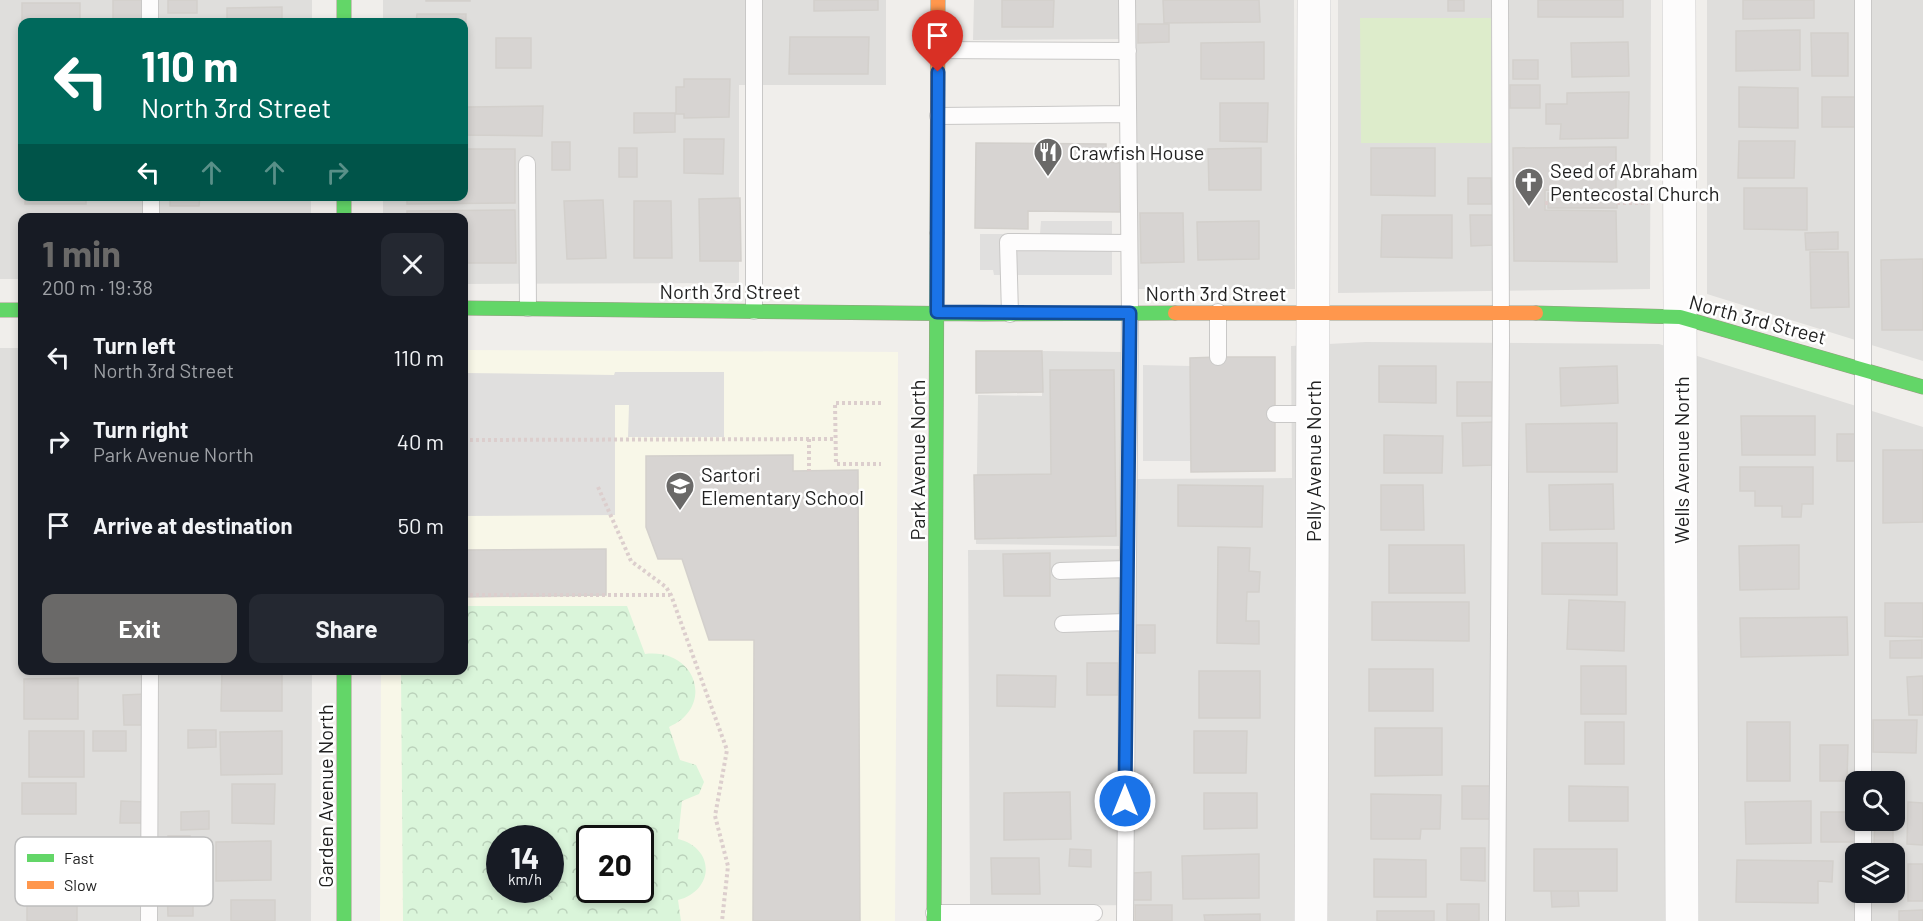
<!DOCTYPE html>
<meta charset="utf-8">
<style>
:root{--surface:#171b24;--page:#242831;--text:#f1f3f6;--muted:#9ea1a6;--accent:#6a6968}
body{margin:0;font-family:Barlow,sans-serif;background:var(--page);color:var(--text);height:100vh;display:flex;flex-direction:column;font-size:22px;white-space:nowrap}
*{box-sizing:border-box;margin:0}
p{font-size:20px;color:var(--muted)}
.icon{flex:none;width:33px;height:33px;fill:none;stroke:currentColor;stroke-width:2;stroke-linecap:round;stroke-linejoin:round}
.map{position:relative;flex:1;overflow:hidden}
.side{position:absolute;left:18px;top:213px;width:450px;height:462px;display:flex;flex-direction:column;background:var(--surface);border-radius:12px;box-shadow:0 3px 9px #0003}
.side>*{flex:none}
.guide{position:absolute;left:18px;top:18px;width:450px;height:183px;border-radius:12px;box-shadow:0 3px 9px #0003;background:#00695c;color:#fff;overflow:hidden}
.fabs{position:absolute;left:1845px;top:771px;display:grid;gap:12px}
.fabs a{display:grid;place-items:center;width:60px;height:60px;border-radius:12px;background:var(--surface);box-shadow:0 3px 9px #0003;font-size:30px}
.speed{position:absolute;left:486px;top:825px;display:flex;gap:12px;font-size:30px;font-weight:700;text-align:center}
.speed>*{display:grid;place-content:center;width:78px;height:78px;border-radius:50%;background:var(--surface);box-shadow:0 3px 9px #0003;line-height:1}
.speed small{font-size:15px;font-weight:400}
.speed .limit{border:3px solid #111;border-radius:9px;background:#fff;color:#111}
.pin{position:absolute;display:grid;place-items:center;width:51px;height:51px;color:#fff;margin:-62px -26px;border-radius:50% 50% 50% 0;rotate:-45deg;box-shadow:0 0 6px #0007}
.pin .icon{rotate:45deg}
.me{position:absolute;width:66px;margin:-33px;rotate:0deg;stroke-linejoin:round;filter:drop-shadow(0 0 4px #0008)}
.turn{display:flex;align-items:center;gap:21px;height:126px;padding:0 24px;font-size:27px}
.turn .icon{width:78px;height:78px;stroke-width:2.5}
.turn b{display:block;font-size:42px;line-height:51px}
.lanes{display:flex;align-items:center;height:57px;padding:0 24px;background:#0003;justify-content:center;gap:30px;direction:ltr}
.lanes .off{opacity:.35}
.round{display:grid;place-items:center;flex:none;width:63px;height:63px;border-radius:12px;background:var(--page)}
.overview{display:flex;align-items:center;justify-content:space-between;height:102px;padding:0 24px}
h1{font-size:36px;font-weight:700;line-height:45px;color:var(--accent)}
.action{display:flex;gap:12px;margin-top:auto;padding:12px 24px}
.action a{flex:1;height:69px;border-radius:12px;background:var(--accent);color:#fff;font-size:24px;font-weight:700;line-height:69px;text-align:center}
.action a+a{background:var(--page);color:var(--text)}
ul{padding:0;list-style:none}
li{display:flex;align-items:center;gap:18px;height:84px;padding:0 24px}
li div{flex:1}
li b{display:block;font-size:22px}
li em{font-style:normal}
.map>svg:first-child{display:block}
</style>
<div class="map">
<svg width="1923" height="921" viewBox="0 0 1923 921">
<defs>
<pattern id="park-crowns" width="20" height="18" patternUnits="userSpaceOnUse" patternTransform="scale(1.5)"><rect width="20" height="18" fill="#daf5da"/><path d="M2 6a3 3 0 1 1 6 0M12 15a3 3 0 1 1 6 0" fill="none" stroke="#bbd2bb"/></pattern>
</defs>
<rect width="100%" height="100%" fill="#f0eeeb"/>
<!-- residential -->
<path fill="#dfdedc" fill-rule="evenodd" d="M0,0H312V22H22V196L311,197V217L22,218V279H0Z
M383,0H886V85H739V283L464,284V218L383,217V197L464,196V22H383Z
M974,0H1294L1295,289H1138L1131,39L973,40Z
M1338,0H1651L1650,289L1338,293Z
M1707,0H1923V361L1707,294Z
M1366,342L1659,344L1923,427V921H1151V905L970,906L968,550L1136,549L1137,479L1292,478L1291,346ZM1856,782H1894V820H1856ZM1856,854H1894V892H1856Z
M0,348H22V670L312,671L311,921H0Z
M1043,351L1122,352L1120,546L976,544L978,395L1042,396Z"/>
<!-- education -->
<path fill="#f8f7e8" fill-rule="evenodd" d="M464,350L898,352L895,921H380L381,671L464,670ZM500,838H550V890H500ZM590,838H640V890H590Z"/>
<!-- park -->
<path fill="url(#park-crowns)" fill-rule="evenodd" d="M464,606H627L645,654C697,648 715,707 669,727L680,760L696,765L704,782L699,794L682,801L678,839C715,848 715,890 678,900L681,921H403L401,671L464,670ZM500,838H550V890H500ZM590,838H640V890H590Z"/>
<!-- garden -->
<path fill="#ddeccb" d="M1360,18H1491L1492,143H1361Z"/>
<!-- parking -->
<path fill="#e0dfde" d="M1041,221H1112V275H994L993,270H980V234H1040Z
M1143,365L1190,366L1191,461H1143Z
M615,372H724V437H628L629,405H615V515L464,516V373L614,375Z"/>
<!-- building -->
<path fill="#d7d4d2" stroke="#d3d0cc" stroke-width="1.5" d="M113,0H142V19H113Z
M168,0H197V13H168Z
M426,0H470V1H426Z
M814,0H878V10L814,11Z
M1002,0H1054L1053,27H1002Z
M1163,0H1259L1260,22L1164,23Z
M1448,0H1464V11H1448Z
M1538,0H1623V17H1538Z
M1743,0H1814V18L1743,19Z
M22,3H80V22H22V29Z
M282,7V22H227V8Z
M417,14H466L465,69L464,22H416Z
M1138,24H1169V42L1138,43Z
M1800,30V70L1736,71V31Z
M1811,33H1848V76H1812Z
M790,37H869L868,74H789Z
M496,38H531V68H496Z
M1264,42V79H1201V43Z
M1628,42L1629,76L1572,77L1571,43Z
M1513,60H1538V79H1513Z
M20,64H22V105H20Z
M684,79H730L729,117L684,118V114H676V87H684Z
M1510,85H1540V108H1510Z
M1739,87L1798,88V128L1739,127Z
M464,90H467V107L543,106L542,136L464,135Z
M1629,92L1628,138L1560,139L1561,124H1546V104H1567V93Z
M1822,97H1857V127H1822Z
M1220,103H1268L1267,142L1220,141Z
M634,113H675V132L634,133Z
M684,139H724L723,174L684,173Z
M1739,141H1795L1794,178H1738Z
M552,142H570V170H552Z
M976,143L1106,144V162L1120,163V212L1028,211V229L975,228Z
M1616,147V191L1545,190V210L1616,211L1617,262L1514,261L1513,148Z
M619,148H637V177H619Z
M1261,148V190H1209L1208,149Z
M1371,148H1435V196L1371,195Z
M464,149H515V203L407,204V196H464Z
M1468,178H1491L1492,204H1468Z
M1744,188H1807V230L1744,229Z
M1548,193H1617V208H1548Z
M25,196H86V204H25Z
M170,196H200L199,206H170Z
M740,198L741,261H700L699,199Z
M603,200L606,258L567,259L564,201Z
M634,201H671L672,258H634Z
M515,210L516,263H464V218H407V211Z
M1140,213H1183L1184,262L1141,263Z
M1382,215H1452V258L1381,257Z
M1470,215H1493L1494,245L1471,246Z
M26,216H83V218H26Z
M245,216H288V218H245Z
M1259,221V259L1198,260L1197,222Z
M1838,232V249L1806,250L1805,233Z
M1810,252H1848L1849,307L1811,308Z
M1923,259V330H1882L1881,260Z
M976,351H1042L1043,392L976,393Z
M1218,357H1275V471L1191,472L1190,358Z
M1379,366H1436V403L1379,402Z
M1617,366L1618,403L1561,406L1560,368Z
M1050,370H1114L1116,536L975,539L974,475L1051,474Z
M1457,382H1492V416H1457Z
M1741,416H1815V455H1742Z
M1493,422L1494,465L1463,466L1462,423Z
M1617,423V472H1527L1526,424Z
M1837,434H1856V461H1837Z
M1384,435L1443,436L1442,473H1384Z
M1883,450H1923V522L1883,523Z
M793,455V471L858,470L860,921H753L754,640H709L682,559H658L646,527V456Z
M1740,467H1813V504H1802L1801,517H1782V506H1755V491H1740Z
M1613,484L1614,529L1550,530L1549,485Z
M1178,485L1263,486L1262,527L1178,526Z
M1381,485H1423L1424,530H1381Z
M1542,543H1617V595L1542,594Z
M1389,545H1464L1465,593H1389Z
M1799,545V589L1740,590L1739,546Z
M1218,547L1250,548L1249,571L1260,572L1259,592H1247L1246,621H1259V644L1217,643Z
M606,549V595L464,597V550Z
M1050,553V596H1004L1003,554Z
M1569,600L1625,602L1624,651L1567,649Z
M1372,602H1469V641L1372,640Z
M1885,603H1923V637L1885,636Z
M1847,617L1848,655L1741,657L1740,618Z
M1136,625H1155V653H1137Z
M1922,640V658H1890V641Z
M1087,663H1118V695H1087Z
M1581,666H1626V714H1581Z
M1369,669H1433V711H1369Z
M222,670H282V711H221Z
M1199,671H1260V718H1199Z
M997,675L1056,676L1055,707L997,706Z
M1923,676V715H1909L1907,677Z
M78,678V719H24V679Z
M146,694L147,725H124L123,695Z
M1873,720H1917L1916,753L1873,752Z
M1585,722H1624V764H1585Z
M1747,722H1790V781H1747Z
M1375,728H1442V775L1375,776Z
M188,730H216V747L188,748Z
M29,731H84V777H29Z
M93,731H126V751H93Z
M282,731V774L221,775L220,732Z
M1194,731H1247L1246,773H1194Z
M1820,745H1848L1847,781H1820Z
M22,783H76V814H22Z
M232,784H275L274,824L232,823Z
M1133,784H1152V812H1133Z
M1462,786H1492V819H1462Z
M1569,786L1628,787V821H1569Z
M1070,792L1071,839L1004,840V793Z
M1204,793H1257V828L1204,829Z
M1371,794L1441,795L1440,829H1421L1420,839H1371Z
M121,801L145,802V823H120Z
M1811,801V843L1746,844L1745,802Z
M1908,802L1923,803V845L1907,844Z
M209,811V829L181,830V812Z
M1821,812H1856L1857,842H1821Z
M1875,820H1893V844H1874Z
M168,836H190V860H168Z
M271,841V880L216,881V842Z
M1461,848H1485V881L1461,880Z
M1070,849L1091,850V867L1069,866Z
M1534,849H1617V891H1534Z
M1259,854V898L1183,899L1182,856Z
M991,858H1039L1040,894H992Z
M1374,859L1426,860V897H1374Z
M1737,860L1833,861L1832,882L1818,881V903L1736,902Z
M1908,864H1923V901H1908Z
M1151,872V900H1133V873Z
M167,889H193V916H168Z
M1551,891H1578L1579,906L1552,907Z
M77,893V921H27V894Z
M231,900H275V921H231Z
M1447,904H1479V921H1447Z
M1135,905H1172V921H1135Z
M1923,910V921H1899V911Z
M1377,911H1434V921H1377Z
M1260,914V921H1205L1204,915Z"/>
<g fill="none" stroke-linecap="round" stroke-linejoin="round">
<!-- lane casing -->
<g stroke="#c9c8c7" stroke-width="18">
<path id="lane" d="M150,0V22
M1863,0V782
M938,50L1128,51
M938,116L1128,114
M527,164L528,308
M151,196V218
M754,311V0
M1218,312V357
M1010,314L1008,242L1129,243
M1275,414H1313
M1060,571L1127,569
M1063,624L1126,622
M1863,854V820
M934,913H1094
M149,921L150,670
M1125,921L1130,313L1127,0
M1497,921L1501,342L1500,0
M1863,921V892"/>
</g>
<!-- street casing -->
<g stroke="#c9c8c7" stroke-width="34">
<path id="street" d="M1679,0L1682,921
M1311,921L1314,0"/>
</g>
<!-- fast casing -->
<g stroke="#999a82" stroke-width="15">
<path id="fast" d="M344,0V22
M344,196V218
M464,308L983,314L1175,313
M0,310H22
M1536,313L1680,317L1923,387
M344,670V921
M934,921L937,233"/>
</g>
<!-- slow casing -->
<g stroke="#999a82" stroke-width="15">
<path id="slow" d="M937,233L938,0
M1175,313H1536"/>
</g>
<!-- path -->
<path stroke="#dccecd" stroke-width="4" stroke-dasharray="3 3" stroke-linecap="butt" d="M1545,203H1548
M1617,203H1648
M881,403H835L836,464H881
M809,439V471
M464,440L835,439
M598,487L631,561L666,587L671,595L727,750L715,816L728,866L722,921
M464,595H670"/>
<!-- lane -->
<use href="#lane" stroke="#fdfcfc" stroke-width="16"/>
<!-- street -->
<use href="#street" stroke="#fdfcfc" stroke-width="33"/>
<!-- fast -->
<use href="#fast" stroke="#63d668" stroke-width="14"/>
<!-- slow -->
<use href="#slow" stroke="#ff974d" stroke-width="14"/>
</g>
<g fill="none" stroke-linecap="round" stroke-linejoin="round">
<!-- route casing -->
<g stroke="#114b97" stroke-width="15">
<path id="route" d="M938,72L937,312L1130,313L1125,801"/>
</g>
<!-- route -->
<use href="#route" stroke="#1a73e8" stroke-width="10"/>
</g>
<!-- icons -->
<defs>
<g id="restaurant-pin" transform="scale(1.5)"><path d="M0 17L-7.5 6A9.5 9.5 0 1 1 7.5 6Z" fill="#6a6968" stroke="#fff"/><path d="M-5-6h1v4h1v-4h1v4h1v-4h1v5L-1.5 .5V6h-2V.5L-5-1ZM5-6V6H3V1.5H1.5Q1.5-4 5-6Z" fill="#fff"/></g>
<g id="church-pin" transform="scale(1.5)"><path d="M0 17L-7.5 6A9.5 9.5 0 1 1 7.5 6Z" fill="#6a6968" stroke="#fff"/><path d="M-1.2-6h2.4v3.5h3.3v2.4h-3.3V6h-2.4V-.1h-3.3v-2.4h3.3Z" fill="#fff"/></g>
<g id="school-pin" transform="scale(1.5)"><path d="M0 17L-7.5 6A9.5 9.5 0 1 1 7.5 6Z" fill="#6a6968" stroke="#fff"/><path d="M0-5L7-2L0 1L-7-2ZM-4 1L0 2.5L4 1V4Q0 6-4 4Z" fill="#fff"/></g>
</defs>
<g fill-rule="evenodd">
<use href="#restaurant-pin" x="1048" y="152"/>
<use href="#church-pin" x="1529" y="182"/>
<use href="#school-pin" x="680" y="486"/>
</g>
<g text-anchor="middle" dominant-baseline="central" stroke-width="5" stroke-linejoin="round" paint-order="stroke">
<!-- poi labels -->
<g font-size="20" fill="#222" stroke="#fff" text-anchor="start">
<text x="1069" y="152">Crawfish House</text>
<text x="1550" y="170">Seed of Abraham<tspan x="1550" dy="23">Pentecostal Church</tspan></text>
<text x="701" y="474">Sartori<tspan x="701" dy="23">Elementary School</tspan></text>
</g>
<!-- street labels -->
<g font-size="20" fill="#222" stroke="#fff">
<text x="730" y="291">North 3rd Street</text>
<text x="1216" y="293">North 3rd Street</text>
<text transform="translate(1758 319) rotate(15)">North 3rd Street</text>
<text transform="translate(917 460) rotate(-90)">Park Avenue North</text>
<text transform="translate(1681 460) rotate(-90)">Wells Avenue North</text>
<text transform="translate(1313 461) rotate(-90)">Pelly Avenue North</text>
<text transform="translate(325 796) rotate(-90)">Garden Avenue North</text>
</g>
</g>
<!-- legend -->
<rect x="15" y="837" width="198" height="69" rx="9" fill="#fff" stroke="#bdbdbd" stroke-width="1.5"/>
<rect x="27" y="854" width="27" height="8" fill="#63d668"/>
<rect x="27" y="881" width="27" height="8" fill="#ff974d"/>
<g font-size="16" fill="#222">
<text x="64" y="864">Fast</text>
<text x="64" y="891">Slow</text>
</g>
</svg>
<div class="fabs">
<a><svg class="icon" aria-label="search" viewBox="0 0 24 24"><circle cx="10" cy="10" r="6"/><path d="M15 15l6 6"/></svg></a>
<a><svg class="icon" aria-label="layers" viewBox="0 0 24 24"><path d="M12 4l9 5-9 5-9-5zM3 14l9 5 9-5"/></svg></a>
</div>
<div class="speed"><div>14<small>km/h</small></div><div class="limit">20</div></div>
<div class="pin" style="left:938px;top:72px;background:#d93025"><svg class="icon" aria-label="arrive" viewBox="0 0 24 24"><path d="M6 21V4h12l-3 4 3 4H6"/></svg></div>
<svg class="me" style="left:1125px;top:801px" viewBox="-20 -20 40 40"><circle r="17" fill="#1a73e8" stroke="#fff" stroke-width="3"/><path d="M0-11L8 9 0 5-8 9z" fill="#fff"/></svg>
<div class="guide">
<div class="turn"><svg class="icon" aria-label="left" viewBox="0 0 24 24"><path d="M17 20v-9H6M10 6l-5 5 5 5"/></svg><div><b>110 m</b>North 3rd Street</div></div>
<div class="lanes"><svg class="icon" aria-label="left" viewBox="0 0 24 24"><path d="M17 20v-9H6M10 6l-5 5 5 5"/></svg><svg class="icon off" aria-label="ahead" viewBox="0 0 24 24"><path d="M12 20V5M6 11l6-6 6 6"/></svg><svg class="icon off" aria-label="ahead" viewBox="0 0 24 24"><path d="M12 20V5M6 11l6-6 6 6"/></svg><svg class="icon off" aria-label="right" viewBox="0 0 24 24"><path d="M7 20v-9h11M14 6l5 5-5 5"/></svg></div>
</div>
<section class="side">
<div class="overview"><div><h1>1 min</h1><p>200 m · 19:38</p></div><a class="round"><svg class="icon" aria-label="close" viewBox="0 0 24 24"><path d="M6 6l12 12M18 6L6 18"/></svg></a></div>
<ul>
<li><svg class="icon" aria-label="left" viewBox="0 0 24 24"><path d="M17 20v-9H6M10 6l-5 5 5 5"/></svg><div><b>Turn left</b><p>North 3rd Street</p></div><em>110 m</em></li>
<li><svg class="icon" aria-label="right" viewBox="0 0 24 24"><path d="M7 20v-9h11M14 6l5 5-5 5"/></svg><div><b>Turn right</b><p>Park Avenue North</p></div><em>40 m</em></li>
<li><svg class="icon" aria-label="arrive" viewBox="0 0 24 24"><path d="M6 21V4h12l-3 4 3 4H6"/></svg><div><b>Arrive at destination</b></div><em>50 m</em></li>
</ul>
<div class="action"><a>Exit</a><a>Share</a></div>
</section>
</div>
